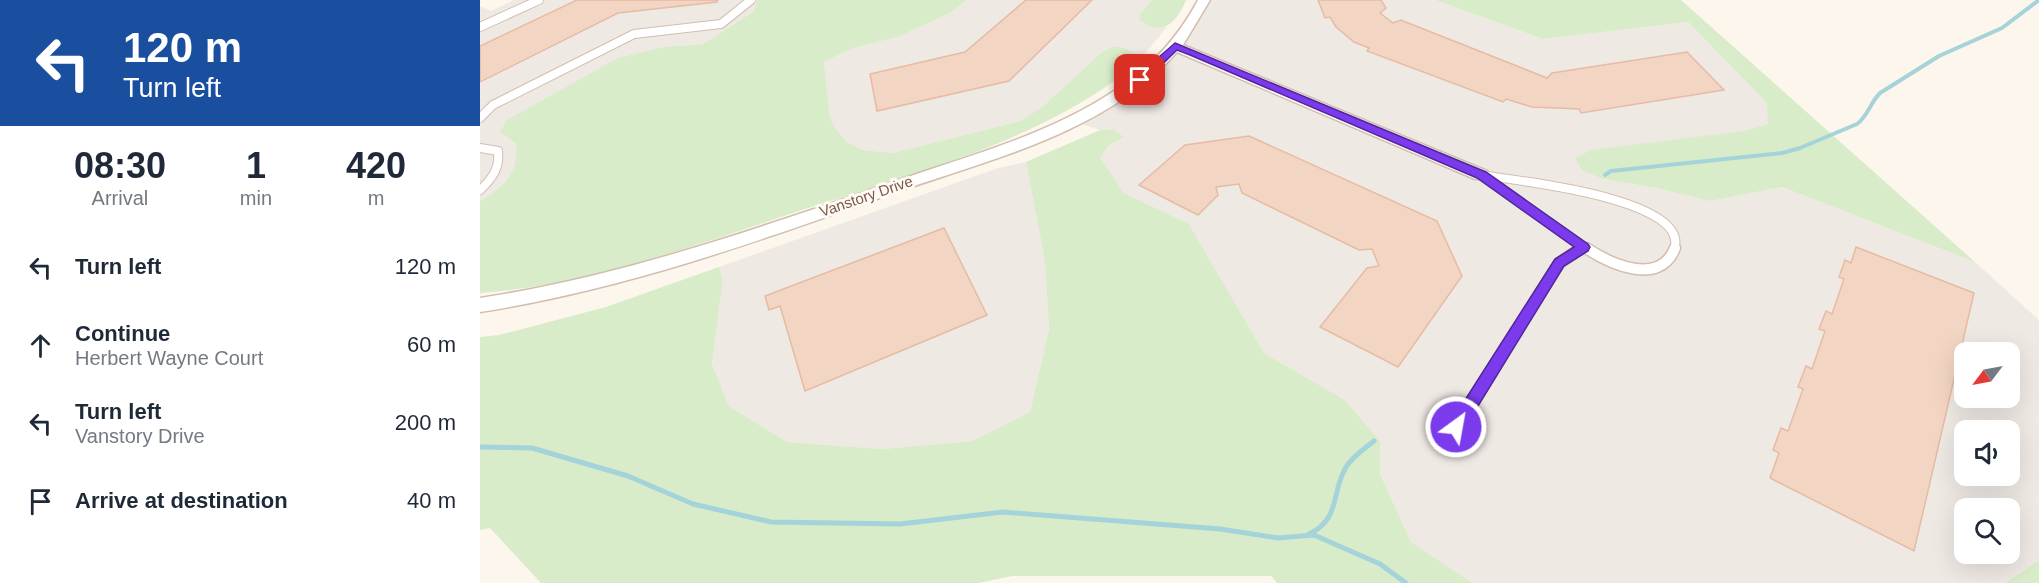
<!DOCTYPE html>
<style>
:root{--surface:#fff;--page:#f6f6f7;--text:#1f2937;--muted:#747a83}
body{margin:0;font-family:Helvetica,sans-serif;background:var(--page);color:var(--text);height:100vh;display:flex;flex-direction:column;font-size:22px;white-space:nowrap}
*{box-sizing:border-box;margin:0}
p{font-size:20px;color:var(--muted)}
.icon{flex:none;width:33px;height:33px;fill:none;stroke:currentColor;stroke-width:2;stroke-linecap:round;stroke-linejoin:round}
.map{position:relative;flex:1;overflow:hidden}
.panel{display:flex;flex-direction:column;background:var(--surface);width:480px}
.panel>*{flex:none}
.hud{background:#1a4fa0;color:#fff;overflow:hidden}
.needle{width:39px;rotate:238deg}
.fabs{position:absolute;left:1474px;top:342px;display:grid;gap:12px}
.fabs a{display:grid;place-items:center;width:66px;height:66px;border-radius:12px;background:var(--surface);box-shadow:0 6px 24px #0002;font-size:30px}
.pin{position:absolute;display:grid;place-items:center;width:51px;height:51px;color:#fff;margin:-26px;border-radius:12px;box-shadow:0 3px 9px #0006}
.me{position:absolute;width:66px;margin:-33px;rotate:32deg;stroke-linejoin:round;filter:drop-shadow(0 0 4px #0008)}
.turn{display:flex;align-items:center;gap:21px;height:126px;padding:0 24px;font-size:27px}
.turn .icon{width:78px;height:78px;stroke-width:2.5}
.turn b{display:block;font-size:42px;line-height:51px}
.eta{display:flex;justify-content:space-evenly;align-items:center;height:102px;text-align:center}
.eta b{font-size:36px;font-weight:700;line-height:42px}
ul{padding:0;list-style:none}
li{display:flex;align-items:center;gap:18px;height:78px;padding:0 24px}
li div{flex:1}
li b{display:block;font-size:22px}
li em{font-style:normal}
main{display:flex;flex:1;min-height:0}
.map>svg:first-child{display:block}
</style>
<main>
<section class="panel">
<div class="hud">
<div class="turn"><svg class="icon" aria-label="left" viewBox="0 0 24 24"><path d="M17 20v-9H6M10 6l-5 5 5 5"/></svg><div><b>120 m</b>Turn left</div></div>
</div>
<div class="eta">
<div><b>08:30</b><p>Arrival</p></div>
<div><b>1</b><p>min</p></div>
<div><b>420</b><p>m</p></div>
</div>
<ul>
<li><svg class="icon" aria-label="left" viewBox="0 0 24 24"><path d="M17 20v-9H6M10 6l-5 5 5 5"/></svg><div><b>Turn left</b></div><em>120 m</em></li>
<li><svg class="icon" aria-label="ahead" viewBox="0 0 24 24"><path d="M12 20V5M6 11l6-6 6 6"/></svg><div><b>Continue</b><p>Herbert Wayne Court</p></div><em>60 m</em></li>
<li><svg class="icon" aria-label="left" viewBox="0 0 24 24"><path d="M17 20v-9H6M10 6l-5 5 5 5"/></svg><div><b>Turn left</b><p>Vanstory Drive</p></div><em>200 m</em></li>
<li><svg class="icon" aria-label="arrive" viewBox="0 0 24 24"><path d="M6 21V4h12l-3 4 3 4H6"/></svg><div><b>Arrive at destination</b></div><em>40 m</em></li>
</ul>
</section>
<div class="map">
<svg width="1559" height="583" viewBox="0 0 1559 583">
<rect width="100%" height="100%" fill="#fdf6ec"/>
<!-- industrial -->
<path fill="#efe9e4" fill-rule="evenodd" d="M34,0H277L274,11L223,44L184,47L36,143L37,155L33,173L17,190L0,201V6L11,11Z
M487,0H672L661,13L675,28L687,27L656,64V55L647,49L634,46L621,53L562,107L540,121L413,153L383,150L367,142L355,128L350,117L344,62L373,48L418,37L470,13Z
M724,0H955L1063,39L1208,22L1287,103L1289,124L1123,179L1176,188L1230,201L1302,187L1495,262L1559,320V560L1525,583H993L931,542L900,474V441L865,400L784,353L709,224L644,193L634,182L620,158L629,145L643,137L633,129L620,130L593,121L660,80ZM1485,352H1530V398H1485ZM1485,430H1530V476H1485ZM1485,508H1530V554H1485Z
M546,162L565,262L569,329L550,412L492,441L403,449L307,442L249,406L232,364L243,279L239,267L518,168Z"/>
<!-- green -->
<path fill="#d8ecc9" d="M277,0H487L470,13L418,37L373,48L344,62L350,117L355,128L367,142L383,150L413,153L540,121L562,107L621,53L634,46L647,49L656,55V64C568,138 434,174 325,209C219,244 112,285 0,293V201C25,185 39,174 36,143L20,132L27,120L138,58L184,47L223,44L274,11Z
M672,0H706C697,22 682,39 659,19L661,13Z
M955,0H1201L1495,262L1302,187L1230,201L1176,188L1123,179L1102,170L1095,158L1111,150L1264,131L1288,124L1287,103L1208,22L1063,39Z
M633,129L644,137L629,145L620,158L644,193L709,224L784,353L865,400L900,441V474L931,542L993,583H797L791,576H532L498,583H61L10,528L0,530V337L19,335L126,307L239,267L243,279L232,364L249,406L307,442L403,449L492,441L550,412L569,329L565,262L546,162L620,130Z
M1559,560V583H1525Z"/>
<g fill="none" stroke-linecap="round" stroke-linejoin="round">
<!-- stream-far1 -->
<path stroke="#a5d3da" stroke-width="4" d="M1125,175L1131,171L1302,153L1320,148L1377,124C1388,116 1390,103 1400,93L1459,56L1522,28L1559,0"/>
<!-- stream -->
<path stroke="#a5d3da" stroke-width="5" d="M0,447L52,448L148,476L213,504L291,522L420,524L523,512L740,529L798,538L834,535L900,564L926,583
M829,534C861,519 851,492 866,467C873,456 884,449 894,441"/>
</g>
<!-- building -->
<path fill="#f3d5c3" stroke="#e6bba3" stroke-width="1.5" d="M97,0H238L237,2L138,13L0,82V46Z
M546,0H612L529,81L397,111L390,74L485,52Z
M838,0H901L906,8L900,13L913,23L921,20L1067,78L1072,73L1207,52L1244,90L1101,113L1099,109L1052,107L1026,99L1023,102L887,51L889,48L874,42L856,27L850,17L845,18Z
M769,136L957,221L982,276L918,367L840,327L887,268L899,266L892,249L879,250L762,193L759,184L736,187L738,195L718,215L659,185L705,145Z
M464,228L507,315L325,391L300,306L289,310L285,296Z
M1376,247L1494,293L1434,551L1290,478L1299,453L1293,450L1301,428L1308,431L1323,389L1318,387L1326,366L1332,369L1345,331L1339,329L1346,311L1352,314L1364,279L1359,277L1365,260L1371,263Z"/>
<g fill="none" stroke-linecap="round" stroke-linejoin="round">
<!-- lane-far1 casing -->
<g stroke="#d1beb0" stroke-width="10">
<path id="lane-far1" d="M0,27L59,0
M0,118L13,105L154,34L241,24L271,0
M0,148L18,151C20,168 12,179 0,190
M1100,250L1104,247
M1109,250L1001,175C1032,180 1213,198 1194,250"/>
</g>
<!-- lane casing -->
<g stroke="#d1beb0" stroke-width="13">
<path id="lane" d="M1106,248C1130,264 1180,287 1195,248
M976,427L1079,263L1102,248"/>
</g>
<!-- street casing -->
<g stroke="#d1beb0" stroke-width="3">
<path id="street" d="M718,0H730L703,45L1007,171L1009,175L1007,179H995L697,52C625,134 507,160 408,195C274,243 141,290 0,312V298C145,276 281,227 419,180C494,154 574,133 640,87C674,64 699,36 718,0Z"/>
</g>
<!-- lane-far1 -->
<use href="#lane-far1" stroke="#fff" stroke-width="8"/>
<!-- lane -->
<use href="#lane" stroke="#fff" stroke-width="10"/>
<!-- street -->
<use href="#street" fill="#fff" fill-rule="evenodd"/>
</g>
<!-- route -->
<path fill="#7c3aed" stroke="#51269a" stroke-width="1.5" d="M695,43L1006,172L1108,244L1110,247L1108,251L1084,266L982,432L976,434L971,432L968,427L971,422L1075,259L1094,247L997,178L710,55L697,50L664,82H656V77Z"/>
<g text-anchor="middle" dominant-baseline="central" stroke-width="6" stroke-linejoin="round" paint-order="stroke">
<!-- street labels -->
<g font-size="15" fill="#7a5c4d" stroke="#fffaf3">
<text transform="translate(386 196) rotate(-19)">Vanstory Drive</text>
</g>
</g>
</svg>
<div class="fabs">
<a><svg class="needle" viewBox="-14 -14 28 28"><path d="M0-13l5 13h-10z" fill="#e53935"/><path d="M0 13l5-13h-10z" fill="#747a83"/></svg></a>
<a><svg class="icon" aria-label="sound" viewBox="0 0 24 24"><path d="M4 9h4l5-4v14l-5-4H4zM17 9q2 3 0 6"/></svg></a>
<a><svg class="icon" aria-label="search" viewBox="0 0 24 24"><circle cx="10" cy="10" r="6"/><path d="M15 15l6 6"/></svg></a>
</div>
<div class="pin" style="left:660px;top:80px;background:#d93025"><svg class="icon" aria-label="arrive" viewBox="0 0 24 24"><path d="M6 21V4h12l-3 4 3 4H6"/></svg></div>
<svg class="me" style="left:976px;top:427px" viewBox="-20 -20 40 40"><circle r="17" fill="#7c3aed" stroke="#fff" stroke-width="3"/><path d="M0-11L8 9 0 5-8 9z" fill="#fff"/></svg>
</div>
</main>
